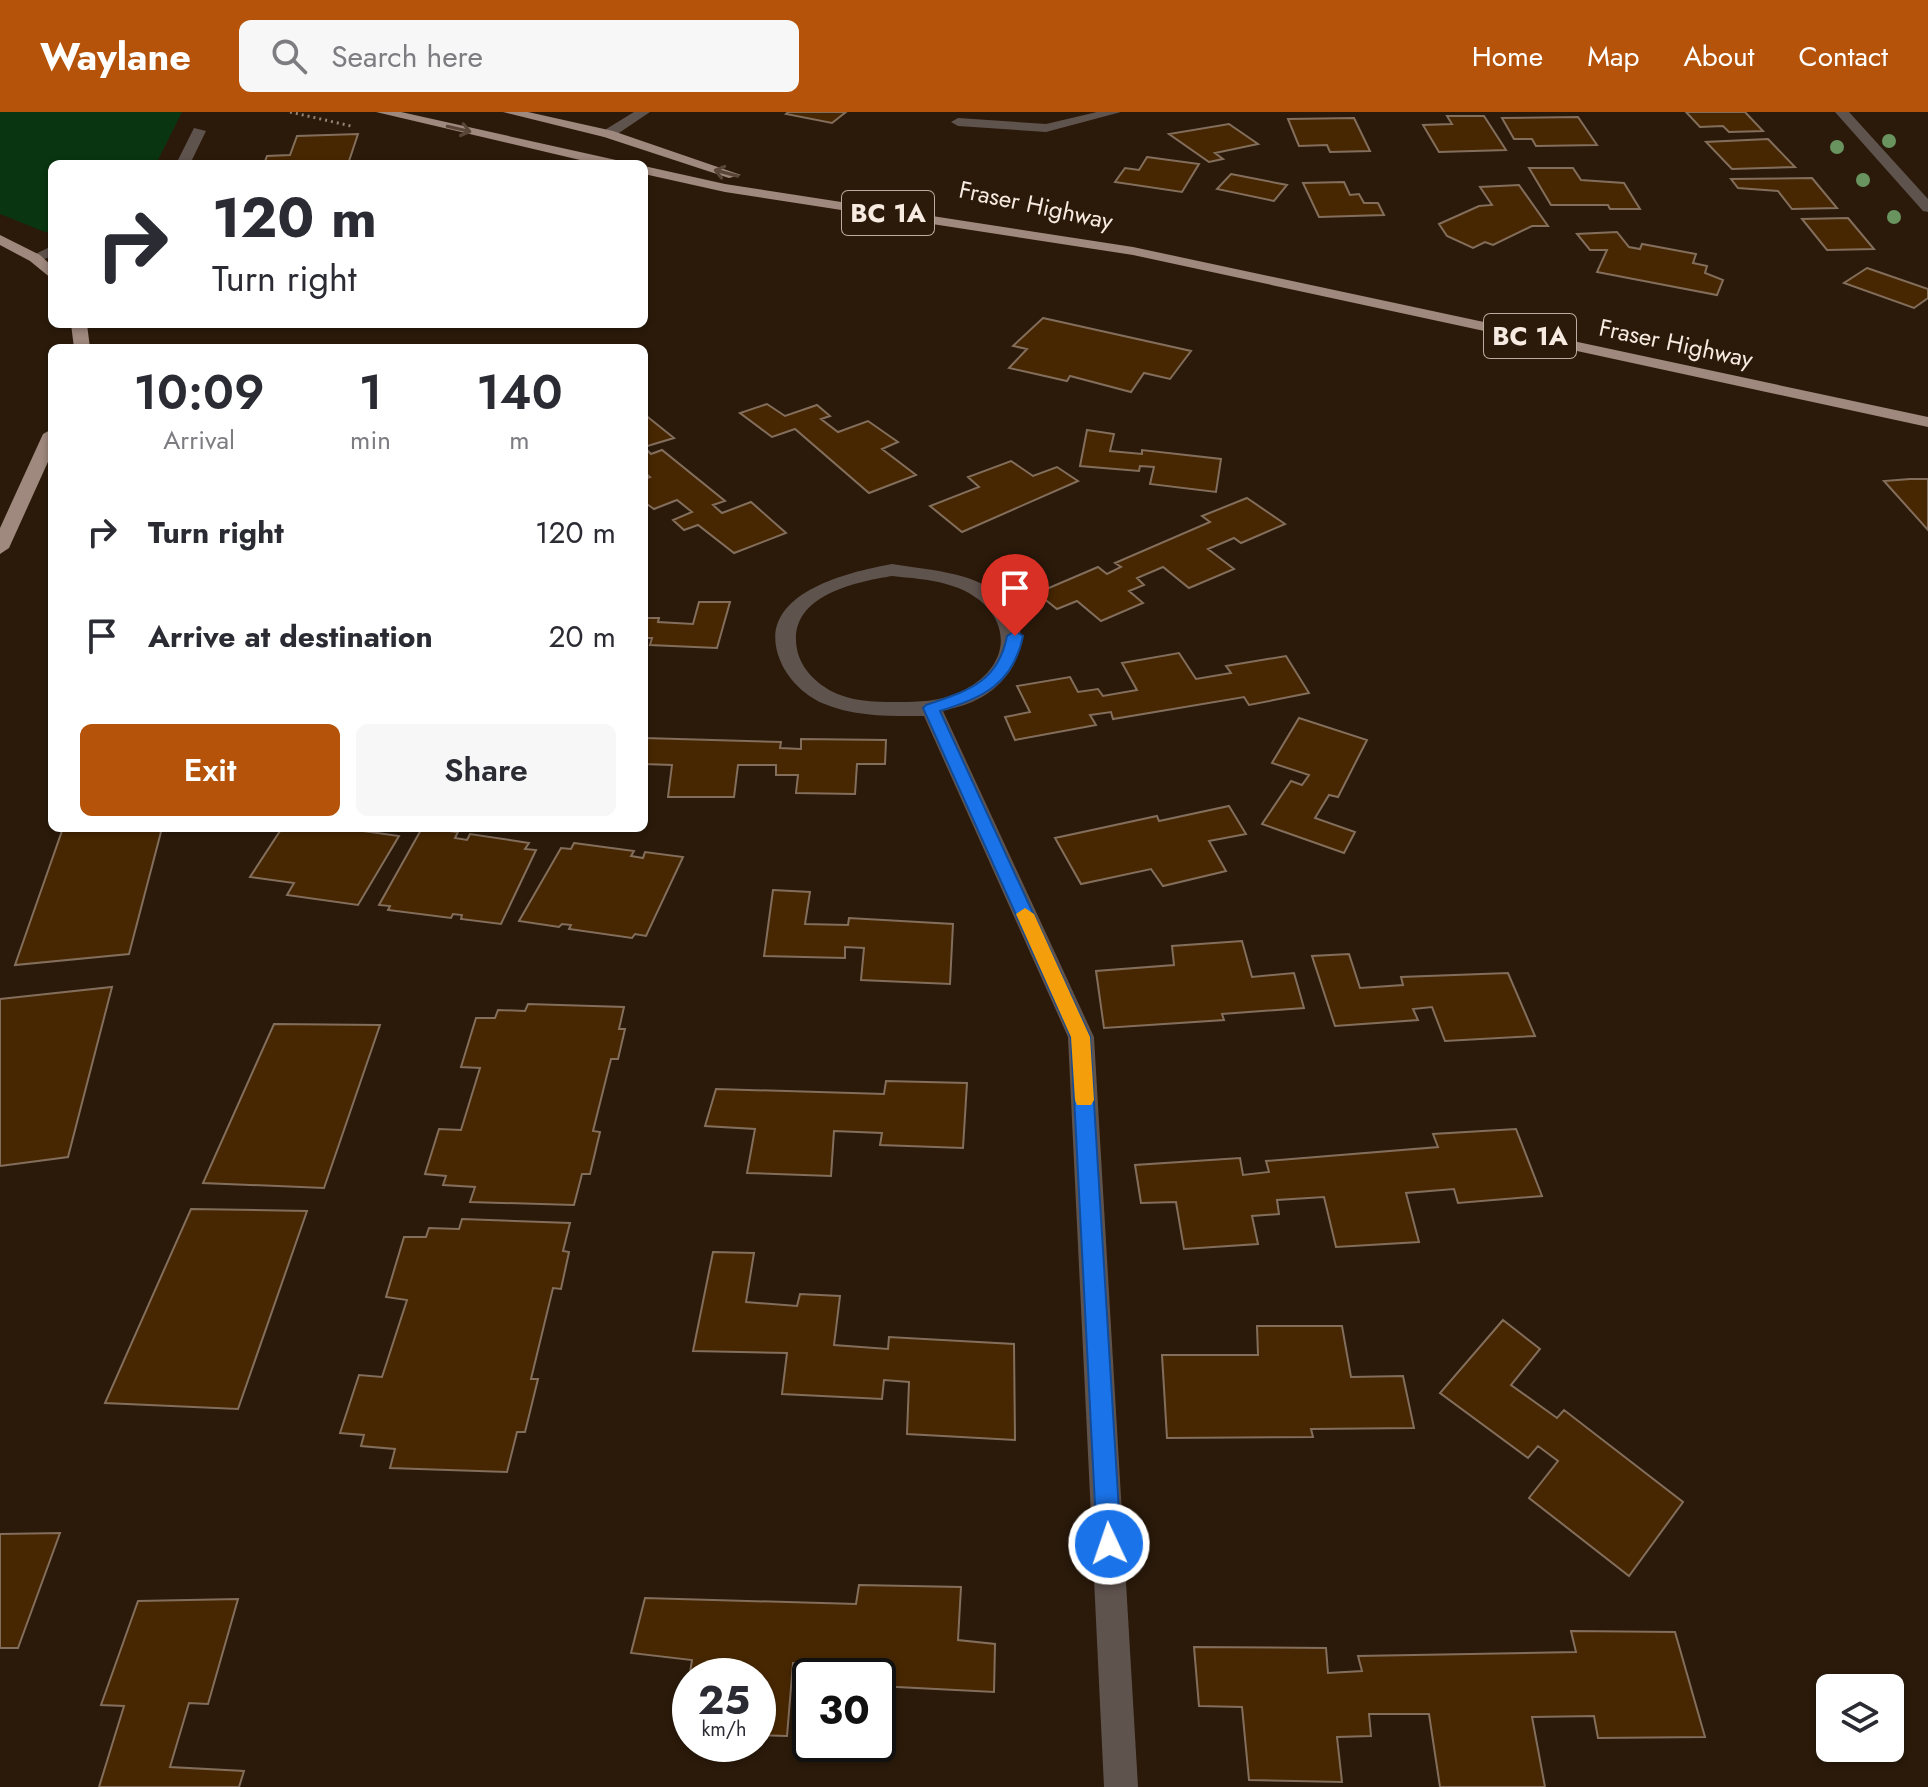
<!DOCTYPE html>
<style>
:root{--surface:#fff;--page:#f7f7f7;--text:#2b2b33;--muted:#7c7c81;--accent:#b45309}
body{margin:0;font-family:Jost,sans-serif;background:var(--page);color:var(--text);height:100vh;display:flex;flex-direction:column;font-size:30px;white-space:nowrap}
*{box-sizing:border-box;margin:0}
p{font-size:26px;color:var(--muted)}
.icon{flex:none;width:44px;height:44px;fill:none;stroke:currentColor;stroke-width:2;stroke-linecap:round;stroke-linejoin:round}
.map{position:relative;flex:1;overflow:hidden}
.drawer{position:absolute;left:48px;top:232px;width:600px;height:488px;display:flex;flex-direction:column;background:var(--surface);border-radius:12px;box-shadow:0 2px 6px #0004}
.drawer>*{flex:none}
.hud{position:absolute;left:48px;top:48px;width:600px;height:168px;border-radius:12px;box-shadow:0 2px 6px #0004;background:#fff;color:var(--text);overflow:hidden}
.fabs{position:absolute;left:1816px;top:1562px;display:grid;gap:16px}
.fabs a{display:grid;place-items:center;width:88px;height:88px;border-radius:12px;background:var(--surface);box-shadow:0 2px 6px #0004;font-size:40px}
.speed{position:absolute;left:672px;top:1546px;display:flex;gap:16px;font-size:40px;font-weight:700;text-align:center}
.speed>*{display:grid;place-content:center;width:104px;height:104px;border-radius:50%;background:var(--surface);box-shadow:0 2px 6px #0004;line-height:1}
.speed small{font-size:20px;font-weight:400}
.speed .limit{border:4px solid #111;border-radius:12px;background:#fff;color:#111}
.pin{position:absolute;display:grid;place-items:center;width:68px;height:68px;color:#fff;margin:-82px -34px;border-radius:50% 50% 50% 0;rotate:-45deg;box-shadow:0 0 8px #0007}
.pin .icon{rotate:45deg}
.me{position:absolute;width:88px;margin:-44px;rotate:357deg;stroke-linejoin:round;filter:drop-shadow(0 0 6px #0008)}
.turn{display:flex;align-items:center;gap:28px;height:168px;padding:0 32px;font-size:36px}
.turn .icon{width:104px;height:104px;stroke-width:2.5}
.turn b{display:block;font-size:56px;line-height:68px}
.eta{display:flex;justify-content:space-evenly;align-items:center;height:136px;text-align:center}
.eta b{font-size:48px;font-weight:600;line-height:56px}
.button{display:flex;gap:16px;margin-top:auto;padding:16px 32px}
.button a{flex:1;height:92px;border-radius:12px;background:var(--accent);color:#fff;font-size:32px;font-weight:600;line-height:92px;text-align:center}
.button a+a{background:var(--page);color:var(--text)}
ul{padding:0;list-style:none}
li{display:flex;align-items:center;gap:24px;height:104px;padding:0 32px}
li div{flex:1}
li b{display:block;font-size:30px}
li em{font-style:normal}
header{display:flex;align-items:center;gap:48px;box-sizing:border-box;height:112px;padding:0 40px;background:var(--accent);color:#fff}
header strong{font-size:38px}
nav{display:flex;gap:44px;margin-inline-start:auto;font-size:28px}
.search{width:560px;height:72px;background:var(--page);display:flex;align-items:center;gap:20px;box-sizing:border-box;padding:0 28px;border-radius:12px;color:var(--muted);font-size:30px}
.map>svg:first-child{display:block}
</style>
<header>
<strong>Waylane</strong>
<div class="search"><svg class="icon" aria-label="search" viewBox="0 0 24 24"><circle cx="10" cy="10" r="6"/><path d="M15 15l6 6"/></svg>Search here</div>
<nav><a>Home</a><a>Map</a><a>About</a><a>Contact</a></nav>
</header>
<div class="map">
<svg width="1928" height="1675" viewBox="0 0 1928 1675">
<rect width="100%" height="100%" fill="#2b1a0a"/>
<!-- green -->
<path fill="#093510" d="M0,0H182L156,52H52V120H45L0,102Z"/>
<!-- building -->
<path fill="#472702" stroke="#836e5c" stroke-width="2" d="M788,0H846L832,11L786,2Z
M1686,0H1745L1763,19L1729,20L1723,14L1700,15Z
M1447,4H1484L1506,38L1439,40L1423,13L1452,12Z
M1578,5L1597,33L1536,34L1532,27H1514L1502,6Z
M1354,6L1370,39L1330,40L1327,33L1299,34L1288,7Z
M1229,12L1258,32L1215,41L1223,47L1209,50L1169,22Z
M358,22L348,52H264L267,44L290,43L297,24Z
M1768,27L1795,55L1732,57L1706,30Z
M1147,45L1199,52L1182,80L1115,70L1125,56L1139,58Z
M1529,56H1573L1581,68L1624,71L1640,97H1610L1608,93H1551Z
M1231,62L1287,73L1274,89L1217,77Z
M1812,66L1837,96L1792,97L1778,79L1738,76L1731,67Z
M1344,70L1350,83L1359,82L1364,91H1378L1384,103L1319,105L1303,71Z
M1519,73L1548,114H1532L1493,133L1485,130L1473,136L1447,124L1439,112L1479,94L1492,93L1480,75Z
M1848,106L1874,137L1827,138L1802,107Z
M1617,120L1629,135L1640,137L1642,132L1696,142L1693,151L1707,154L1705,161L1723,168L1717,183L1597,160L1607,138H1590L1577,122Z
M1867,156L1928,177V186L1914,196L1844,171Z
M1043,206L1191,239L1170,267L1144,261L1131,280L1070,264L1067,269L1009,256L1027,237L1013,234Z
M767,292L785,304L817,293L830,304L821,307L838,320L868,309L898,330L882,337L916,363L869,381L795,317L772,325L740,301Z
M644,302L674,326L644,335L651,342L662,338L725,389L713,393L722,401L751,390L786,421L734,441L698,413L684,418L673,408L692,400L677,388L654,397L644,390V367L650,365L644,360Z
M1087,318L1114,322L1110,339L1142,342V338L1221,347L1216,380L1150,372L1154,355L1140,354L1139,359L1080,354Z
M1011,349L1033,364L1057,355L1078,369L962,420L930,394L979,375L968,365Z
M1910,367H1928V418L1884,369Z
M1247,386L1285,412L1241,431L1234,426L1208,437L1234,457L1189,476L1163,455L1137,466L1144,473L1129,479L1143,491L1101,509L1077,489L1057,497L1037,481L1098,455L1107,462L1121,455L1115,451L1210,410L1202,404Z
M699,490H730L717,536L650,533L652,526H644V506H659L658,510L693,512Z
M1179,541L1196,567L1231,561L1226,554L1286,544L1309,581L1249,593L1244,585L1113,607L1111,600L1090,603L1096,613L1015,628L1005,605L1030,600L1017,574L1070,565L1078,580L1098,577L1103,584L1137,578L1122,551Z
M1299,606L1367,628L1338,685L1329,683L1315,706L1355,720L1344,741L1262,712L1291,669L1302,673L1309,663L1272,651Z
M644,626L781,630L780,636L801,637V627L886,628L885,652H857L855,682L796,681L798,663H776V653H738L734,685H668L672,653L644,652Z
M1229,694L1246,722L1209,729L1226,759L1163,774L1151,757L1081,772L1055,726L1157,704L1159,709Z
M63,716H162L129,842L15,853Z
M282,716H342L399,724L358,793L287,783L294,771L250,765Z
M422,716L458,720L455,726L467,728L470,722L529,731L525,737L536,738L501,812L461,807L462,803L453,802L451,806L388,798L390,794L379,793Z
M574,731L634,739L631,744L643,746L645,740L683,745L646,824L635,822L632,826L569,817L571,813L562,812L559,815L519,809L561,736L571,737Z
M773,778L810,780L805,812L848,813L849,806L953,812L950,872L861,868L864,836L845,835V846L764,844Z
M1242,829L1252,865L1294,861L1304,896L1222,902L1224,908L1104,916L1096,859L1174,853L1172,834Z
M1349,842L1360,876L1403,873L1401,865L1508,861L1535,924L1445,929L1432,895L1413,897L1418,908L1335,914L1312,844Z
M112,875L68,1045L0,1054V887Z
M528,892L624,895L619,917H625L618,947H611L593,1019L600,1020L590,1062H582L574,1093L470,1090L475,1075L443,1073L446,1064L425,1062L439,1017L461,1018L480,956L461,955L476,906H495L498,898L525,899Z
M274,912L380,913L324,1076L203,1071Z
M886,969L967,971L963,1036L880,1033L882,1021L834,1019L831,1064L747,1061L755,1017L705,1014L716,977L884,982Z
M1516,1017L1542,1084L1458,1091L1454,1077L1406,1081L1419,1130L1336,1135L1324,1085L1277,1088L1279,1102L1252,1104L1258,1132L1184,1137L1176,1090L1141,1091L1135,1053L1240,1046L1243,1063L1269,1060L1266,1049L1438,1035L1433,1022Z
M191,1097L307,1099L238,1297L105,1291Z
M462,1107L570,1111L563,1139L569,1140L561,1177L553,1176L531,1267H538L525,1320H517L507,1360L390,1356L395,1337L361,1334L364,1323L340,1321L359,1263L382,1265L407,1188L386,1185L404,1125H426L429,1116L459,1117Z
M713,1140L754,1141L746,1190L797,1194L800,1182L840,1184L834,1233L888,1237L889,1225L1014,1232L1015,1328L907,1322L909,1270L884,1268L882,1287L782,1282L787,1241L693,1239Z
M1503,1208L1540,1237L1511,1273L1557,1306L1564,1298L1683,1390L1629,1464L1529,1386L1558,1349L1538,1334L1528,1346L1440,1281Z
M1257,1214H1342L1351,1265L1403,1264L1414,1316L1311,1317L1313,1325L1167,1326L1162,1243H1258Z
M60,1421L18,1536H0V1422Z
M859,1473L961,1475L958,1528L995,1532L994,1580L878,1574V1564H851L853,1554L793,1551L787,1624L758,1623V1564H690V1619H681L692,1548L631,1541L645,1486L856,1492Z
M238,1487L208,1592L189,1591L170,1655L244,1659L239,1675H99L124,1594L101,1593L138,1489Z
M1571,1519L1675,1520L1705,1625L1598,1626L1594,1604L1532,1605L1545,1675H1440L1429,1602H1369L1371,1624L1337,1625L1342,1670L1249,1668L1242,1595L1199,1594L1194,1535L1326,1536L1328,1561L1362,1559L1358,1544L1576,1540Z"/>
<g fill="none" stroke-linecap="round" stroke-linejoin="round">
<!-- path -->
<path stroke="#918376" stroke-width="3" stroke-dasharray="2 4" stroke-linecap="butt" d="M290,0L351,14"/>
<!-- minor -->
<path fill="#5f534e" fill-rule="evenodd" d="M634,0H650L613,25H603V19Z
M1097,0H1121L1046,20L958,14L951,10L958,6L1046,12Z
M1835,0H1849L1928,87V100L1923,99Z
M194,16L206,19L190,52H176Z
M52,134V144L35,151L27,146Z
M892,452C926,458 970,459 998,482C1041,517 1017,571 972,590C963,594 952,596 943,599L1094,925L1138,1675H1104L1068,925L924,604C889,604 854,605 822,591C804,583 787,566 780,548C753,482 848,460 892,452ZM892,464C910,466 929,467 946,472C1010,489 1023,552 958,581C935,591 911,590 887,590C865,590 841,587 823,574C808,563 797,549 796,529C794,482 857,470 892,464Z"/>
<!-- major -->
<path fill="#9f887e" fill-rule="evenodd" d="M376,0H401L616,48L623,52H597Z
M503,0H528L613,19L741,63L729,66L604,25Z
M644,54L725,72L1133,135L1928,305V315L1133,143L725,80L644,62Z
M0,123L40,143L52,154V167L30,149L0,133Z
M71,212H87L90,236H74Z
M52,317V341L9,436L0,442V416L43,322Z"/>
</g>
<!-- trees -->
<g fill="#6a945f">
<circle cx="1889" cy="29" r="7"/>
<circle cx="1837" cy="35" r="7"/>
<circle cx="1863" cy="68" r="7"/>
<circle cx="1894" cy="105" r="7"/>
</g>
<!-- one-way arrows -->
<defs><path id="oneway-shaft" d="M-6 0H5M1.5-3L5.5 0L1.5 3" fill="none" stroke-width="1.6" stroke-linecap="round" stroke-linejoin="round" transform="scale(2)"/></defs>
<g stroke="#594638">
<use href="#oneway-shaft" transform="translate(459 17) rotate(13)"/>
<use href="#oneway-shaft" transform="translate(726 61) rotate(-165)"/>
</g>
<!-- route -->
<path fill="#1a73e8" stroke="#114b97" stroke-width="2" d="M1015,519L1023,524C1013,572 984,585 940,599L1090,925L1121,1432L1117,1440L1109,1443L1100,1440L1097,1432L1071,925L923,596L926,593C967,579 998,571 1007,524Z"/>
<!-- slow -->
<path fill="#f59e0b" d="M1025,796L1034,802L1090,925L1094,988L1091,993H1077L1075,988L1071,925L1016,802Z"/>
<g text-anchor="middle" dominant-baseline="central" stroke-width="7" stroke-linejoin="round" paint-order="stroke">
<!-- far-street labels -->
<g font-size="24" fill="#f7ebe1" stroke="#2b1a0a">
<text transform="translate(1036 93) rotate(12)">Fraser Highway</text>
<text transform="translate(1676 231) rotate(12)">Fraser Highway</text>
</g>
<!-- shield labels -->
<g fill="#2b1a0a" stroke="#baaca0" stroke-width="2">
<rect x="842" y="79" width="92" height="44" rx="6"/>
<rect x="1484" y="202" width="92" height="44" rx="6"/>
</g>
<g font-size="26" font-weight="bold" fill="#f7ebe1">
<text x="888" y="101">BC 1A</text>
<text x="1530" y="224">BC 1A</text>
</g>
</g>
</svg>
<div class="fabs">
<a><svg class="icon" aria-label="layers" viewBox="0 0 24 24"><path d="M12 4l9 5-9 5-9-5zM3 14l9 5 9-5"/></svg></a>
</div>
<div class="speed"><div>25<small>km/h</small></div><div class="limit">30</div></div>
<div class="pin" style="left:1015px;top:524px;background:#d93025"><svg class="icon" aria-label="arrive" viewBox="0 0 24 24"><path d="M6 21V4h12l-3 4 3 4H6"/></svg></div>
<svg class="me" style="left:1109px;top:1432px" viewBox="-20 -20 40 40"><circle r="17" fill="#1a73e8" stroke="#fff" stroke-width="3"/><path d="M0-11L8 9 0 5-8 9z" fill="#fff"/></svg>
<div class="hud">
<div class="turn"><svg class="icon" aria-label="right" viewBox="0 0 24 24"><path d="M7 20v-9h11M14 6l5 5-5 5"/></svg><div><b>120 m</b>Turn right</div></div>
</div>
<section class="drawer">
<div class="eta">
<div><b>10:09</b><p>Arrival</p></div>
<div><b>1</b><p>min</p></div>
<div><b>140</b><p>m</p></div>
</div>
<ul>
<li><svg class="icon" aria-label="right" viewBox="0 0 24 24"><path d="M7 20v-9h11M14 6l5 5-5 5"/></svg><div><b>Turn right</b></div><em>120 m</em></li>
<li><svg class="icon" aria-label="arrive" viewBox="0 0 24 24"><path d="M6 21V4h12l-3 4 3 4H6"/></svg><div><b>Arrive at destination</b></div><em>20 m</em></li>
</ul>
<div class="button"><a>Exit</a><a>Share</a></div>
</section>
</div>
